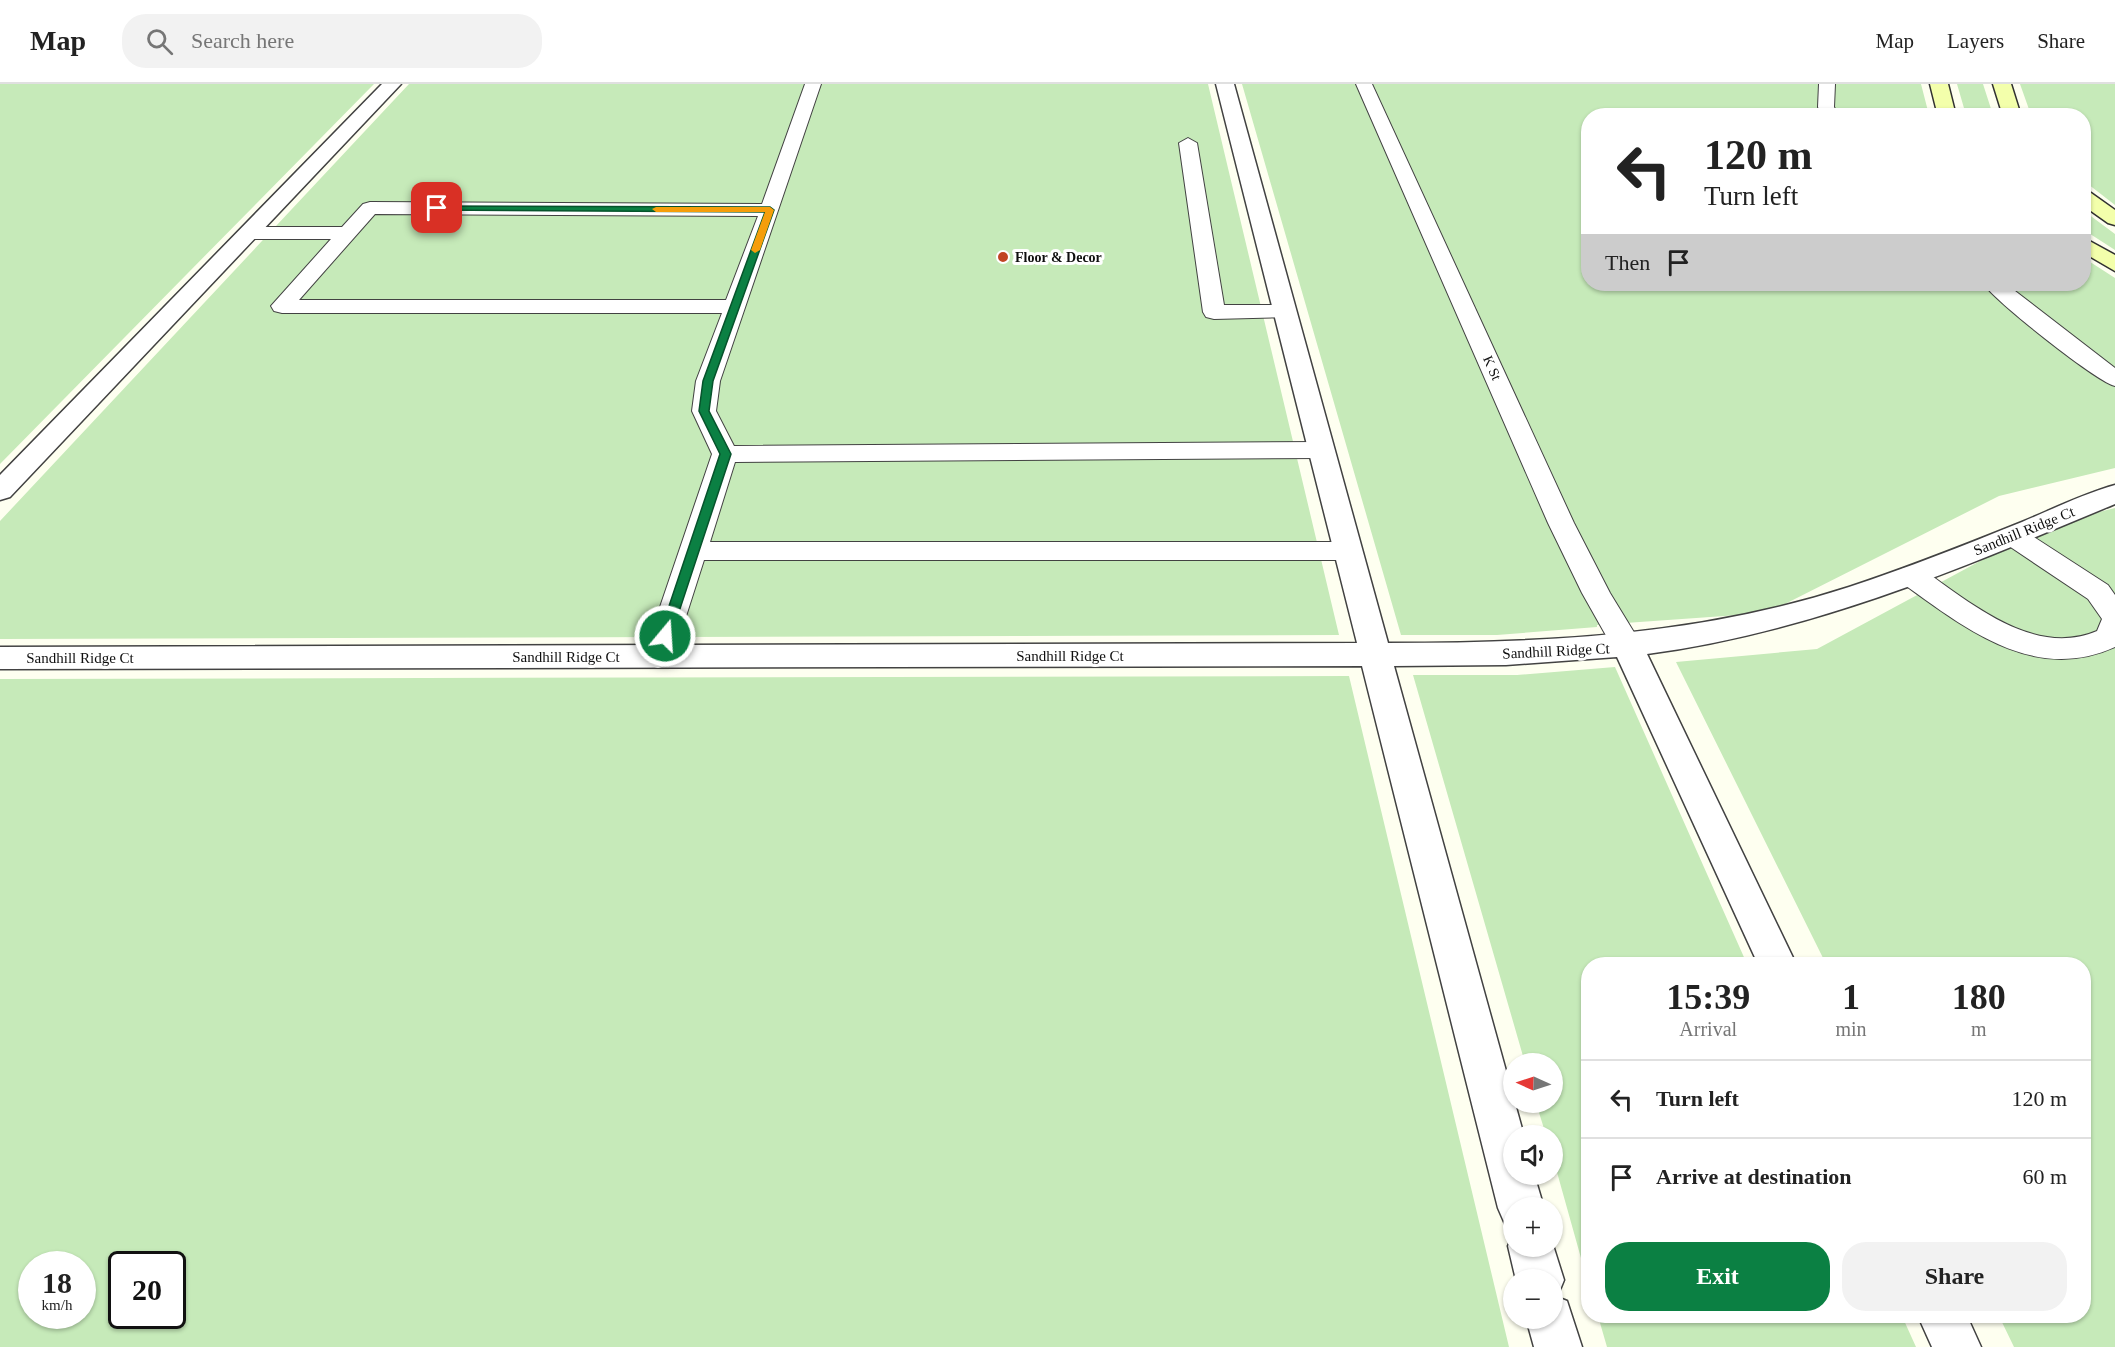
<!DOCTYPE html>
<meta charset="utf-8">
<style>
:root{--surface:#fff;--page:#f2f2f2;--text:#222;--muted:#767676;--line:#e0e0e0;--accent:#0b8043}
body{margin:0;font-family:Georgia,serif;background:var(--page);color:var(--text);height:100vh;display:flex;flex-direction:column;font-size:22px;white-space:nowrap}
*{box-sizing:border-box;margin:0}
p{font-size:20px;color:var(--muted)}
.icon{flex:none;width:33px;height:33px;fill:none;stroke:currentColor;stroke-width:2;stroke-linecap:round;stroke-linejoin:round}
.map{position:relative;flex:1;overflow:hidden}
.sheet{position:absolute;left:1581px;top:873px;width:510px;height:366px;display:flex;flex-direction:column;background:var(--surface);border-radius:24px;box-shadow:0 2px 4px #0004}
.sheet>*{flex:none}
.top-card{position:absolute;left:1581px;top:24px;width:510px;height:183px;border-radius:24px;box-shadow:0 2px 4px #0004;background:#fff;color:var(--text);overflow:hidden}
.needle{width:39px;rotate:273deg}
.controls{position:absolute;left:1503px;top:969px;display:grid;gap:12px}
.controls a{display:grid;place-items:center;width:60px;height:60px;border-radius:50%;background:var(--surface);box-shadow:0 2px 4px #0004;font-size:30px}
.speed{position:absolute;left:18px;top:1167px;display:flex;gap:12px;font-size:30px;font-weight:700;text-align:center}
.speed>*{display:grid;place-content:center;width:78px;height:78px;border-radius:50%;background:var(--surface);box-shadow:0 2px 4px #0004;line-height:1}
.speed small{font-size:15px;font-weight:400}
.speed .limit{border:3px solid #111;border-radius:9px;background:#fff;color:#111}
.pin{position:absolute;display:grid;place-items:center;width:51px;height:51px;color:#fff;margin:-26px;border-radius:12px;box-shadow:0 3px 9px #0006}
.me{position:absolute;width:66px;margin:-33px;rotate:18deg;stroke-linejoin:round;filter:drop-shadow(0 0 4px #0008)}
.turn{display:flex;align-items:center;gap:21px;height:126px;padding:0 24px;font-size:27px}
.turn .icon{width:78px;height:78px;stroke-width:2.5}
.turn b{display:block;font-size:42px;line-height:51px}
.then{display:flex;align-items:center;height:57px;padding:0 24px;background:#0003;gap:12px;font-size:22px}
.eta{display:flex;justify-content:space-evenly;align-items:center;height:102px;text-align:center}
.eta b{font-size:36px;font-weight:700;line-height:42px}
.action{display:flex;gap:12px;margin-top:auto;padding:12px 24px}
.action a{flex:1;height:69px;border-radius:24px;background:var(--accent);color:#fff;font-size:24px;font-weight:700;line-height:69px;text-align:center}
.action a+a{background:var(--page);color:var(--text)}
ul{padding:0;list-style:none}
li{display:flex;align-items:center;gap:18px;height:78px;padding:0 24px;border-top:2px solid var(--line)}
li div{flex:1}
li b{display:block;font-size:22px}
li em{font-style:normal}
header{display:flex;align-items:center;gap:36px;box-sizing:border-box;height:84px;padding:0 30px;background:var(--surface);border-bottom:2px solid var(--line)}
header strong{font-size:28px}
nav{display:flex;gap:33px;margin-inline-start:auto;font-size:21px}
.search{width:420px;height:54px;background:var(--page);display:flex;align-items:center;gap:15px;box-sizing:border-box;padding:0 21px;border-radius:24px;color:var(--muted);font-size:22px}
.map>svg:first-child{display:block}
</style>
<header>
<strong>Map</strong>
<div class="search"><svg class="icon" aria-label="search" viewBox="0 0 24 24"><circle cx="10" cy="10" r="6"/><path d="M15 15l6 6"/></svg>Search here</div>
<nav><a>Map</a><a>Layers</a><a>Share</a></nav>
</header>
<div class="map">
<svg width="2115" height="1263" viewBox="0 0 2115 1263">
<rect width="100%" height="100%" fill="#fefff0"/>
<!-- green -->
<path fill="#c6eab9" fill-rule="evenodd" d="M0,0H374L0,380Z
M409,0H1208L1339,551L0,555V437Z
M1242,0H1921L1929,31L1588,32V200H2084V174L2115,194V384L1999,412L1767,529L1597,541V543L1497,551H1401Z
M1957,0H1983L1993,31H1966Z
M2020,0H2115V121L2084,97V32L2031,31Z
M2084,127L2115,150V166L2084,146Z
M2115,424V1263H2014L1999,1232H2084V880H1826L1676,578L1817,565L2047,441Z
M1615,583L1747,880H1588V1199L1553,1074L1552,1052L1546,1051L1536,1019L1552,1018V980L1525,979L1413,591H1517Z
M1349,592L1509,1263H0V595ZM82,1180V1232H32V1180ZM122,1180H172V1232H122Z
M1598,1232H1902L1916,1263H1607Z"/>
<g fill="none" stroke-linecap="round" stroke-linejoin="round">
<!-- lane casing -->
<g stroke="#424242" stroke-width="2">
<path id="lane" d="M805,0H821L720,297L716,327L734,362L1321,358L1330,361L1334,366L1330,371L1321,374L735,378L710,458H1348L1358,461L1362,467L1358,473L1348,476H704L673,573L669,581L658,584L647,581L643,573L712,370L692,327L696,297L722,229H282L274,227L271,222L331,155H249L242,153L239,149L242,145L249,143H342L363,120L370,118L762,120ZM375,130L758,132L726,216H299Z
M1356,0H1372L1574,439L1610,509L1643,563L1639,571L1628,574L1617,571L1582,509L1548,439Z
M1819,0H1835L1834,23L1839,32H1822L1818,23Z
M1188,54L1197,59L1224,221H1285L1293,223L1296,228L1293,233L1214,235L1206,233L1203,228L1179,59Z
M1984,200H2006L2115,284V302C2097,298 1992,215 1984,200Z
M2013,443L2023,446L2108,501L2115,511V563C2034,600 1965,544 1902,499L1898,492L1902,485L1912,482L1922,485C1971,519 2034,574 2097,547L2102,535L2088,515L2003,458L1999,452L2003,446Z"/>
</g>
<!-- street casing -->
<g stroke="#424242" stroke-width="3">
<path id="street" d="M382,0H401L10,413L0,416V391Z
M1216,0H1234L1388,559C1544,559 1699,552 1849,503C1907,484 1965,461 2022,438C2053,425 2083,410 2115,401V420C1962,484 1812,548 1647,570L1796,880H1758L1617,573L1506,581L1394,582L1524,1052H1514V1090H1534L1544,1124H1514V1144L1505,1140L1498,1124L1362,582L0,585V563L1357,559Z
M1514,1148V1162H1552V1158L1564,1196L1557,1213L1567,1217L1582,1263H1534L1526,1234H1552V1196H1516L1508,1162Z
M1918,1232H1967L1981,1263H1932Z"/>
</g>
<!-- secondary casing -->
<g stroke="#313131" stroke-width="3">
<path id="secondary" d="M1930,0H1948L1956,32H1938Z
M1993,0H2011L2021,32H2003Z
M2084,107L2091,109L2115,126V141L2108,139L2084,122Z
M2084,154L2115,171V187L2084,169Z"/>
</g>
<!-- lane -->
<use href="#lane" fill="#fff" fill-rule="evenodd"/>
<!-- street -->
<use href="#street" fill="#fff" fill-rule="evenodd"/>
<!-- secondary -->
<use href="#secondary" fill="#f3ffab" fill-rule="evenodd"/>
</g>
<!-- route -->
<path fill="#0b8043" stroke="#07532c" stroke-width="1.5" d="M437,122L770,123L774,126L713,297L709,327L731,370L670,555H661L659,552L720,370L699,327L703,297L765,128L434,126Z"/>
<!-- slow -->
<path fill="#f59e0b" d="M770,123L774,126L760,166L755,169L751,166L765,128H656L652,125L656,123Z"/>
<!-- markers -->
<circle fill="#c14424" stroke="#fff" stroke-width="2" cx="1003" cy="173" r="6"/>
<g text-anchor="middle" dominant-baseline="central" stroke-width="6" stroke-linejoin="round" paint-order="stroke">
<!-- far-poi labels -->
<g font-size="14" font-weight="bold" fill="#0f0f0f" stroke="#fff" text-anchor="start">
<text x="1015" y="173">Floor &amp; Decor</text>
</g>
<!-- far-street labels -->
<g font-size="14" fill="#0f0f0f" stroke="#fff">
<text transform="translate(1492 284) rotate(66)">K St</text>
</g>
<!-- street labels -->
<g font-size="15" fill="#0f0f0f" stroke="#fff">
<text transform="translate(2024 447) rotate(-22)">Sandhill Ridge Ct</text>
<text transform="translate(1556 567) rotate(-3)">Sandhill Ridge Ct</text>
<text x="1070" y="572">Sandhill Ridge Ct</text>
<text x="566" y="573">Sandhill Ridge Ct</text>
<text x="80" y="574">Sandhill Ridge Ct</text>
</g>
</g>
</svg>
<div class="controls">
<a><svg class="needle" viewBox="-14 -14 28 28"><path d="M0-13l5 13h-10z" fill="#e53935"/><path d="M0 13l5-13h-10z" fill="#767676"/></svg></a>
<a><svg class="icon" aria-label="sound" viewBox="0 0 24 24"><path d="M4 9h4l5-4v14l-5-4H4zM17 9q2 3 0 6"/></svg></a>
<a>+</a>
<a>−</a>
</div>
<div class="speed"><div>18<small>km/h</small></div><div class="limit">20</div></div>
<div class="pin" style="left:437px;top:124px;background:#d93025"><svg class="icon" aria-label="arrive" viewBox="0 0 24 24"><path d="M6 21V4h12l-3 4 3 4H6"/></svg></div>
<svg class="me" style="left:665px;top:552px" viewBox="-20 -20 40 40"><circle r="17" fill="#0b8043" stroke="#fff" stroke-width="3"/><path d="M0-11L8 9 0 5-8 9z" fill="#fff"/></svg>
<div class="top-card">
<div class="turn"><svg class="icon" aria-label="left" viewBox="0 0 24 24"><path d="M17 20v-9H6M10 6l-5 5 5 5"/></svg><div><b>120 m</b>Turn left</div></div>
<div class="then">Then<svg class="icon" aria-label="arrive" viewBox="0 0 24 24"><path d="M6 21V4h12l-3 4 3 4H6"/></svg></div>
</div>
<section class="sheet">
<div class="eta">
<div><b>15:39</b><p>Arrival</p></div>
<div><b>1</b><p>min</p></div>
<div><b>180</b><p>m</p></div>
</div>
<ul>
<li><svg class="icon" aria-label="left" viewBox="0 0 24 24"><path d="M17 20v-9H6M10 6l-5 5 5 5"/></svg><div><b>Turn left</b></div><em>120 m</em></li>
<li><svg class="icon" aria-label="arrive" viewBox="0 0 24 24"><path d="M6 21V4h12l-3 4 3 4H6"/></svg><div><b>Arrive at destination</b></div><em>60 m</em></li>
</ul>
<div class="action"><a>Exit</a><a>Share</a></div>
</section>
</div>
